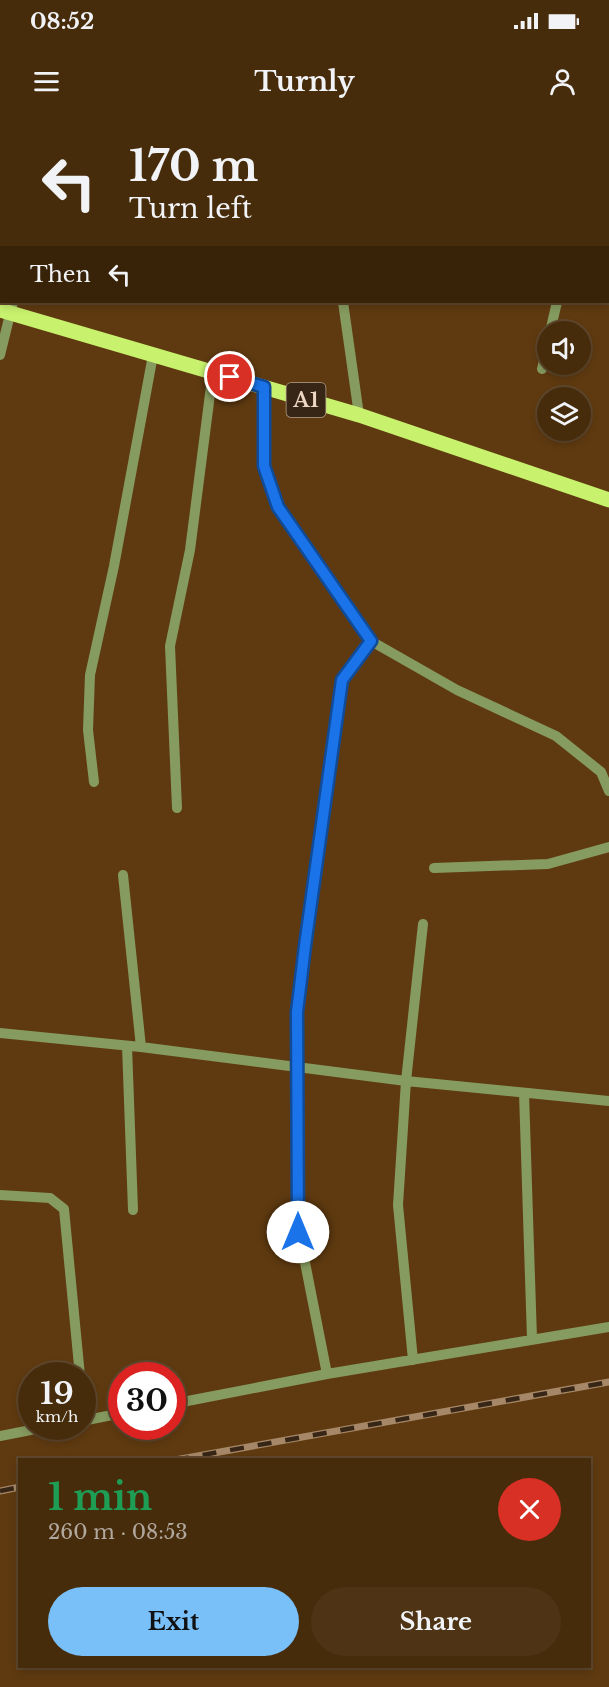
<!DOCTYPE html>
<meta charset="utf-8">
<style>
:root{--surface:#472c0c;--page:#4e3415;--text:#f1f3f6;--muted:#b0a79d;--line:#5f482d;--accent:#79bff8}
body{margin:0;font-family:"Libre Baskerville",serif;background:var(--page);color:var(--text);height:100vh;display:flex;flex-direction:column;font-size:22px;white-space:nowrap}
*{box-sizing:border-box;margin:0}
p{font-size:20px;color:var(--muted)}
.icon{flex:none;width:33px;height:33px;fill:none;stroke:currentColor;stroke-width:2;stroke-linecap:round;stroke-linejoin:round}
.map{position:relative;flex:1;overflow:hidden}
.details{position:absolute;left:18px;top:1338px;width:573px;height:210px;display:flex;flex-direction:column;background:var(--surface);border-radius:0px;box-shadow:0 3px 9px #0003,0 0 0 2px var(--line)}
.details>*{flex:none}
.guide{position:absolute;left:0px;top:0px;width:609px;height:183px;box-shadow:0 3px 9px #0003,0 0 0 2px var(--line);background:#472c0c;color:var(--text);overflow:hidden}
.tools{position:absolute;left:537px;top:201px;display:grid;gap:12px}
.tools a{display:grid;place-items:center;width:54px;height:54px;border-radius:50%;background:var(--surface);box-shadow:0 3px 9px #0003,0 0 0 2px var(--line);font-size:30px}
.speed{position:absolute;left:18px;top:1242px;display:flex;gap:12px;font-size:30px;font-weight:700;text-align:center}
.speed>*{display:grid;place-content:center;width:78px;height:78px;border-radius:50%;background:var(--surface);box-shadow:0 3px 9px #0003,0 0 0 2px var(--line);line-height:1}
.speed small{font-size:15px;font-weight:400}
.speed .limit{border:9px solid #d22;background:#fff;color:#111}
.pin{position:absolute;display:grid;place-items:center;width:51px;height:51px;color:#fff;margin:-26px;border:3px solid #fff;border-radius:50%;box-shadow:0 2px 6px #0007}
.me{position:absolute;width:66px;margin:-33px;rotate:0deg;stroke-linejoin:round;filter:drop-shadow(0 0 4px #0008)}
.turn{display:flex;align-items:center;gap:21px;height:126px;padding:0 30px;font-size:27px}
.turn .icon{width:78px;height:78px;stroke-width:2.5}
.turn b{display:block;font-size:42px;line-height:51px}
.then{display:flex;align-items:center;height:57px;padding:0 30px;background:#0003;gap:12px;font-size:22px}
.round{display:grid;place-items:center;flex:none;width:63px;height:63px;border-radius:32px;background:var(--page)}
.summary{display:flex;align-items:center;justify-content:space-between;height:102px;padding:0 30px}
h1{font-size:36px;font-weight:700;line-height:45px;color:#1e9e55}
.button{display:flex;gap:12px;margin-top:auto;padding:12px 30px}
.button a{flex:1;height:69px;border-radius:36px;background:var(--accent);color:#111;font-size:24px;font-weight:700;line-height:69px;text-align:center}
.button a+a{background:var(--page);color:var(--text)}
.status{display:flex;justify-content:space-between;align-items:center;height:42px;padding:0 30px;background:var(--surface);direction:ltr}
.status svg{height:16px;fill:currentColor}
header{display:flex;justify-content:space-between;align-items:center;height:78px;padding:0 30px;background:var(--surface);font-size:27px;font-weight:700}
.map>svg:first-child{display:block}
</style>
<div class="status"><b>08:52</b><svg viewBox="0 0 49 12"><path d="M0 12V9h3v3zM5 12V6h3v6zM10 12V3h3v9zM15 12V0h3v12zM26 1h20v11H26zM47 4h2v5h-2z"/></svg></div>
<header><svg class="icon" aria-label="menu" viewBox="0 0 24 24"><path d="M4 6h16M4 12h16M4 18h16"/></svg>Turnly<svg class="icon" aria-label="person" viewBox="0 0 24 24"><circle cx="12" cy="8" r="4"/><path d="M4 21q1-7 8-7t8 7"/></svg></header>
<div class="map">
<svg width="609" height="1567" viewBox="0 0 609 1567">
<rect width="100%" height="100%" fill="#5f3a10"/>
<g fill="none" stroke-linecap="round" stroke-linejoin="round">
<!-- minor -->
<path stroke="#869b5f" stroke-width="10" d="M306,0V2
M411,0L415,2
M0,97L2,100
M343,182L359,295
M550,212L557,182
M0,235L13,182
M542,249L548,224
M264,267V346L278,387L371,521L457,570L556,616L601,652L609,671
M94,662L88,610L90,555L114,446L153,235
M177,688L170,526L190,430L213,251
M434,748L548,744L609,727
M123,755L141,927
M0,913L141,927L406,961L609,981
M127,926L133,1090
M524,973L532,1219
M0,1075L50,1078L64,1089L80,1256
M413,1240L398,1085L406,961L423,804
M327,1254L299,1112L297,892L342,560L371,521
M82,1284L84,1300
M172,1284L327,1254L609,1207
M82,1301L122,1293
M0,1316L51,1306"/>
<!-- major -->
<path stroke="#c8f16e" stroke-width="15" d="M0,190L359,295L609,380"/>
<!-- rail casing -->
<g stroke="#a68868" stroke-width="7">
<path id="rail" d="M175,1340L609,1262
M0,1371L20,1367"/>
</g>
<!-- rail -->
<use href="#rail" stroke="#372615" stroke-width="4.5" stroke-dasharray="14" stroke-linecap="butt"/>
</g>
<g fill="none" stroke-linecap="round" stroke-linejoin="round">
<!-- route casing -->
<g stroke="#114b97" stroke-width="15">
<path id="route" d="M230,257L264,267V346L278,387L371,521L342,560L305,826L297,892L298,1112"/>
</g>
<!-- route -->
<use href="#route" stroke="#1a73e8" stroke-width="10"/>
</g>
<g text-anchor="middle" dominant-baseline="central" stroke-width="6" stroke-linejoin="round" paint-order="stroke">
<!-- shield labels -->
<rect fill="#372615" stroke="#b7a28e" stroke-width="1.5" x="286.5" y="263" width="39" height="34" rx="4.5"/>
<g font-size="20" font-weight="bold" fill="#eed7c2">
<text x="306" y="280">A1</text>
</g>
</g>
</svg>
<div class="tools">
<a><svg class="icon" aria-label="sound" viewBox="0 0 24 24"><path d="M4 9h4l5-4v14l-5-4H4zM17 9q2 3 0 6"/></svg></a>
<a><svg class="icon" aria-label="layers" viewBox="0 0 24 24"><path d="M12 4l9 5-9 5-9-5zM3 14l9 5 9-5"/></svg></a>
</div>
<div class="speed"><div>19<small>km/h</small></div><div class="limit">30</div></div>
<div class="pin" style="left:230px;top:257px;background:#d93025"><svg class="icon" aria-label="arrive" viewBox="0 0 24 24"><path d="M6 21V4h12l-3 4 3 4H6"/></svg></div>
<svg class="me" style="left:298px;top:1112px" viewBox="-20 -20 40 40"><circle r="19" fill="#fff"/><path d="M0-13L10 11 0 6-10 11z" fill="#1a73e8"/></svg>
<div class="guide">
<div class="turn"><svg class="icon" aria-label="left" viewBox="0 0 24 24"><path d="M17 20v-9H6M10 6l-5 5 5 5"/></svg><div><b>170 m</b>Turn left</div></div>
<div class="then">Then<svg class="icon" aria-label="left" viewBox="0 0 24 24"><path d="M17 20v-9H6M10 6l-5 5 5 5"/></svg></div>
</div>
<section class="details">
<div class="summary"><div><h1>1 min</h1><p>260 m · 08:53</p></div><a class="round" style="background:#d93025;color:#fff"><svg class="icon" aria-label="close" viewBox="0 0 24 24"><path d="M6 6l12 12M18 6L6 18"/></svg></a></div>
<div class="button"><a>Exit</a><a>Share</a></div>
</section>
</div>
